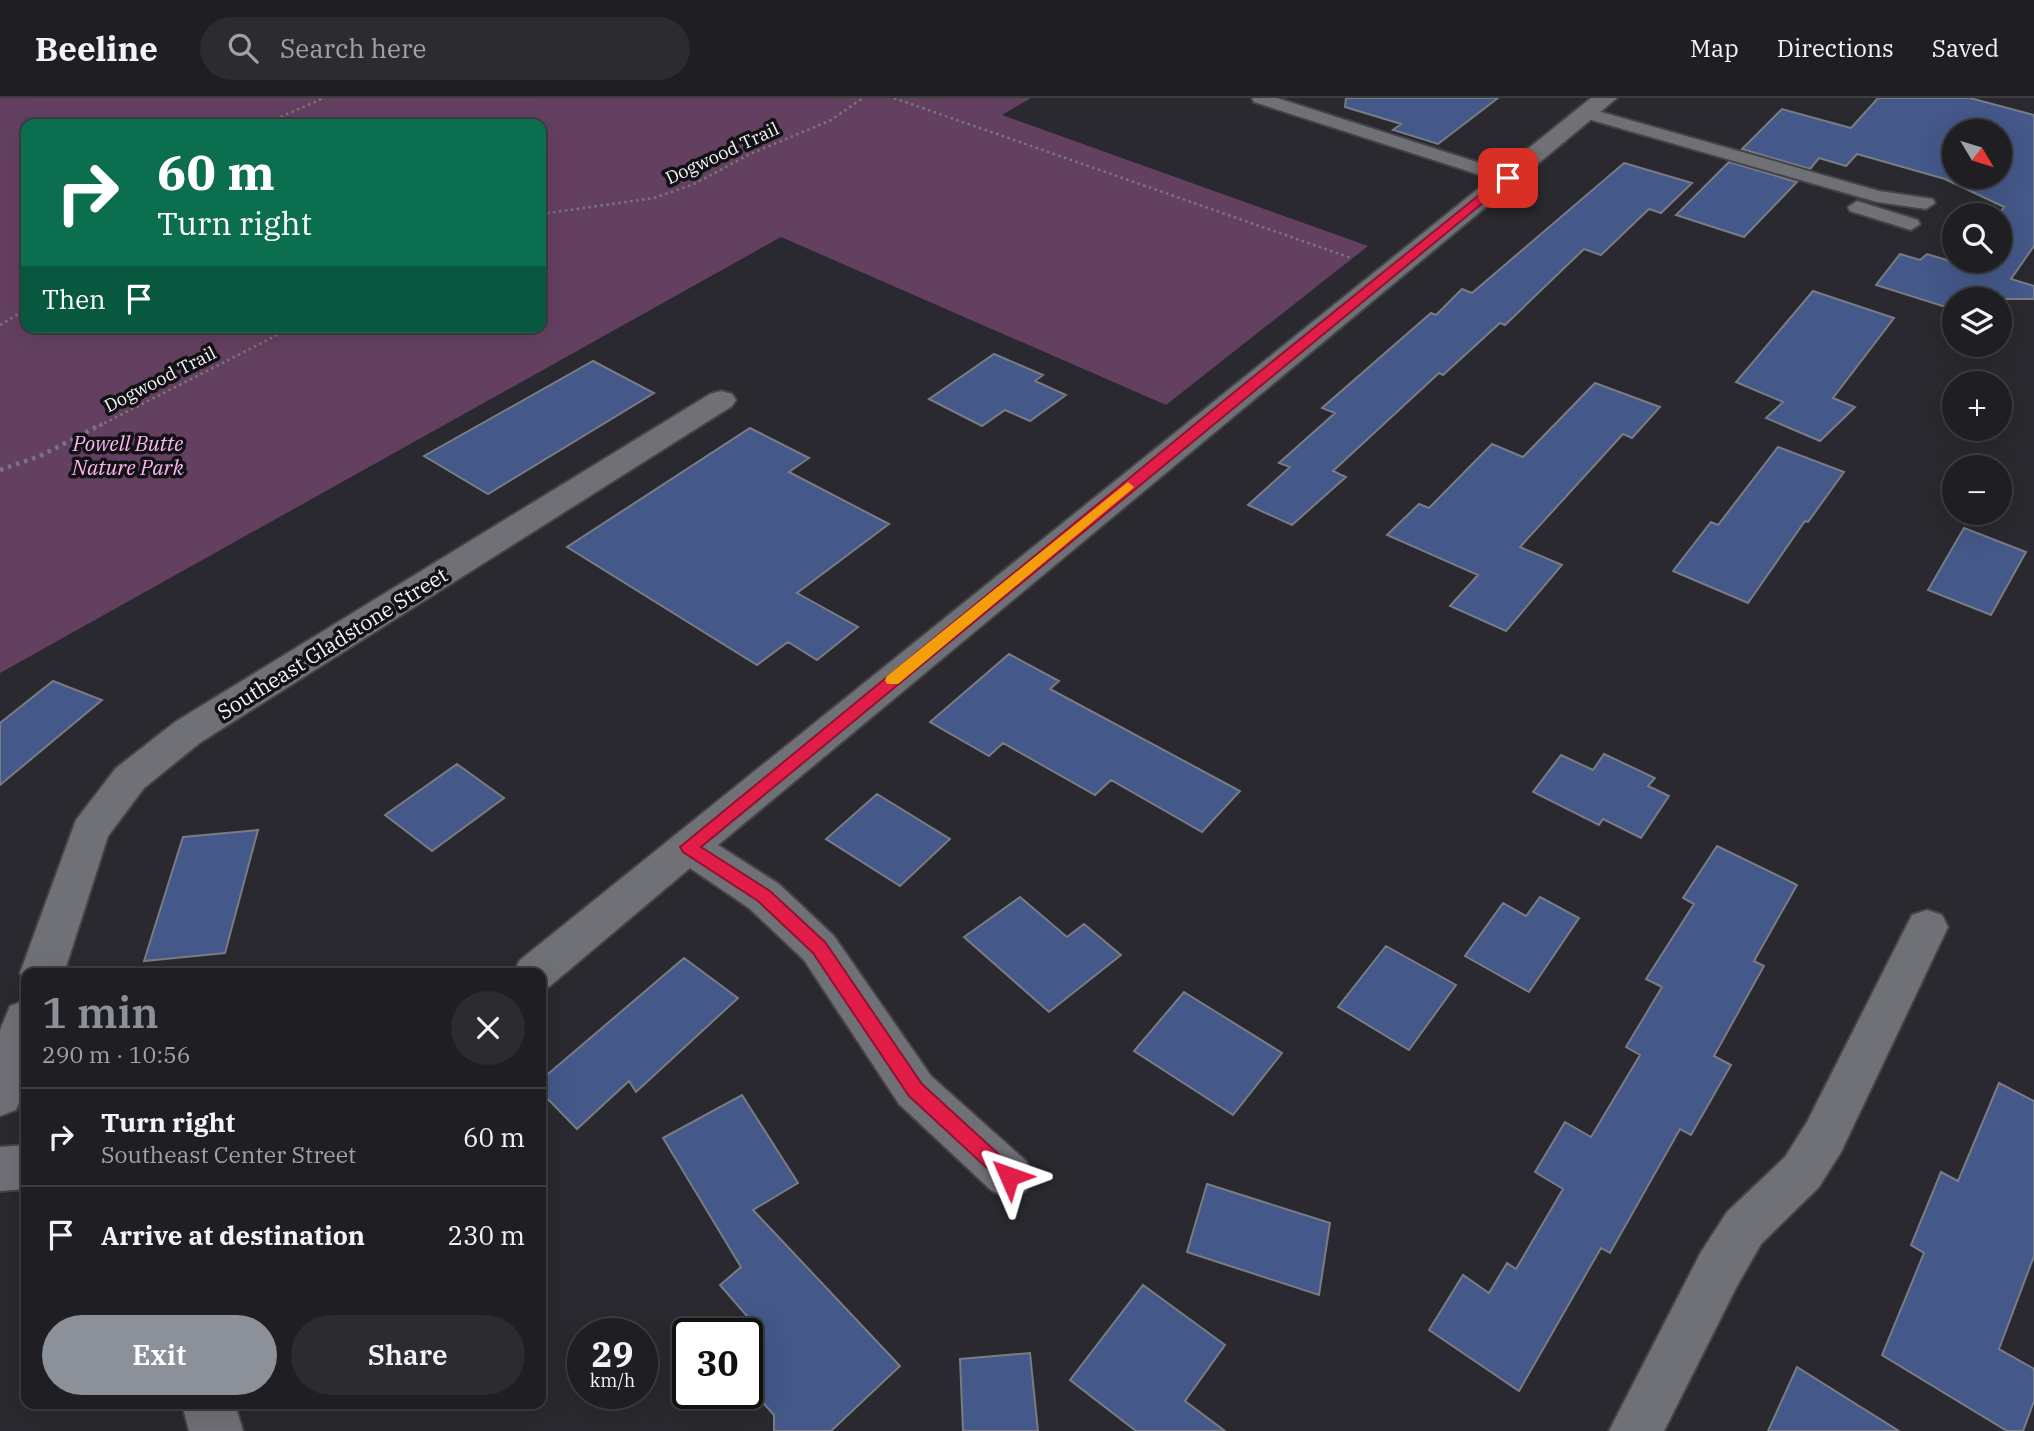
<!DOCTYPE html>
<meta charset="utf-8">
<style>
:root{--surface:#1f1f23;--page:#2c2c30;--text:#f1f3f6;--muted:#a1a2a6;--line:#3c3d41;--accent:#8c9099}
body{margin:0;font-family:"IBM Plex Serif",serif;background:var(--page);color:var(--text);height:100vh;display:flex;flex-direction:column;font-size:26px;white-space:nowrap}
*{box-sizing:border-box;margin:0}
p{font-size:23px;color:var(--muted)}
.icon{flex:none;width:38px;height:38px;fill:none;stroke:currentColor;stroke-width:2;stroke-linecap:round;stroke-linejoin:round}
.map{position:relative;flex:1;overflow:hidden}
.details{position:absolute;left:21px;top:870px;width:525px;height:441px;display:flex;flex-direction:column;background:var(--surface);border-radius:14px;box-shadow:0 7px 28px #0002,0 0 0 2px var(--line)}
.details>*{flex:none}
.hud{position:absolute;left:21px;top:21px;width:525px;height:214px;border-radius:14px;box-shadow:0 7px 28px #0002,0 0 0 2px var(--line);background:#0b6e4f;color:#fff;overflow:hidden}
.needle{width:46px;rotate:128deg}
.buttons{position:absolute;left:1942px;top:21px;display:grid;gap:14px}
.buttons a{display:grid;place-items:center;width:70px;height:70px;border-radius:50%;background:var(--surface);box-shadow:0 7px 28px #0002,0 0 0 2px var(--line);font-size:35px}
.speed{position:absolute;left:567px;top:1220px;display:flex;gap:14px;font-size:35px;font-weight:700;text-align:center}
.speed>*{display:grid;place-content:center;width:91px;height:91px;border-radius:50%;background:var(--surface);box-shadow:0 7px 28px #0002,0 0 0 2px var(--line);line-height:1}
.speed small{font-size:18px;font-weight:400}
.speed .limit{border:4px solid #111;border-radius:10px;background:#fff;color:#111}
.pin{position:absolute;display:grid;place-items:center;width:60px;height:60px;color:#fff;margin:-30px;border-radius:14px;box-shadow:0 4px 10px #0006}
.me{position:absolute;width:77px;margin:-38px;rotate:313deg;stroke-linejoin:round;filter:drop-shadow(0 0 5px #0008)}
.turn{display:flex;align-items:center;gap:24px;height:147px;padding:0 21px;font-size:32px}
.turn .icon{width:91px;height:91px;stroke-width:2.5}
.turn b{display:block;font-size:49px;line-height:60px}
.then{display:flex;align-items:center;height:66px;padding:0 21px;background:#0003;gap:14px;font-size:26px}
.round{display:grid;place-items:center;flex:none;width:74px;height:74px;border-radius:37px;background:var(--page)}
.summary{display:flex;align-items:center;justify-content:space-between;height:119px;padding:0 21px}
h1{font-size:42px;font-weight:600;line-height:52px;color:var(--accent)}
.cta{display:flex;gap:14px;margin-top:auto;padding:14px 21px}
.cta a{flex:1;height:80px;border-radius:42px;background:var(--accent);color:#fff;font-size:28px;font-weight:600;line-height:80px;text-align:center}
.cta a+a{background:var(--page);color:var(--text)}
ul{padding:0;list-style:none}
li{display:flex;align-items:center;gap:21px;height:98px;padding:0 21px;border-top:2px solid var(--line)}
li div{flex:1}
li b{display:block;font-size:26px}
li em{font-style:normal}
header{display:flex;align-items:center;gap:42px;box-sizing:border-box;height:98px;padding:0 35px;background:var(--surface);border-bottom:2px solid var(--line)}
header strong{font-size:33px}
nav{display:flex;gap:38px;margin-inline-start:auto;font-size:24px}
.search{width:490px;height:63px;background:var(--page);display:flex;align-items:center;gap:18px;box-sizing:border-box;padding:0 24px;border-radius:38px;color:var(--muted);font-size:26px}
.map>svg:first-child{display:block}
</style>
<header>
<strong>Beeline</strong>
<div class="search"><svg class="icon" aria-label="search" viewBox="0 0 24 24"><circle cx="10" cy="10" r="6"/><path d="M15 15l6 6"/></svg>Search here</div>
<nav><a>Map</a><a>Directions</a><a>Saved</a></nav>
</header>
<div class="map">
<svg width="2034" height="1333" viewBox="0 0 2034 1333">
<rect width="100%" height="100%" fill="#29292f"/>
<!-- green -->
<path fill="#644060" fill-rule="evenodd" d="M0,0H1031L1002,17L1368,148L1166,307L781,139L0,575ZM26,26H541V229H26Z"/>
<!-- building -->
<path fill="#445889" stroke="#797c83" stroke-width="2" fill-rule="evenodd" d="M1346,0H1498L1438,46L1393,32L1401,26L1345,9Z
M1878,0H1970L2034,17V148L2011,181L2034,188V201H1955V212L1876,187L1900,156L1920,162L1927,156L1963,167L1966,163H2000L1998,117L2004,109L1945,81L1857,56L1846,68L1819,60L1810,71L1742,51L1782,11L1851,30ZM1955,33H2000V79H1955Z
M1729,64L1797,84L1744,139L1676,117Z
M1624,65L1692,85L1661,115L1649,111L1601,157L1584,151L1505,227L1500,225L1443,277L1439,275L1333,373L1346,379L1292,427L1248,407L1290,369L1279,365L1335,315L1322,310L1431,215L1436,217L1462,191L1472,195Z
M1813,193L1894,220L1833,300L1855,309L1820,343L1766,320L1783,304L1736,284Z
M994,256L1043,277L1035,283L1066,297L1030,323L1005,312L982,328L929,301Z
M593,263L654,295L488,396L424,358Z
M1595,285L1660,309L1632,340L1623,336L1520,449L1562,467L1506,533L1450,508L1478,477L1387,437L1419,406L1429,410L1492,346L1523,359Z
M750,330L809,360L789,374L889,426L797,495L858,529L817,562L788,544L757,567L567,449Z
M1778,349L1844,374L1808,424L1805,423L1748,505L1673,473L1711,424L1718,427Z
M1964,430L2026,454L1991,517L1928,492Z
M1009,556L1059,583L1050,591L1240,693L1202,734L1111,682L1095,697L1003,645L989,658L930,624Z
M53,583L102,602L0,687V625Z
M1604,656L1655,680L1648,688L1669,698L1641,740L1603,721L1599,727L1533,694L1561,657L1593,672Z
M457,666L504,700L432,753L385,717Z
M877,696L950,741L900,788L826,741Z
M258,732L225,855L144,863L183,739Z
M1717,748L1797,787L1754,863L1764,868L1714,958L1731,967L1691,1037L1680,1031L1610,1155L1601,1150L1519,1293L1429,1232L1463,1177L1489,1195L1507,1165L1516,1171L1563,1091L1535,1074L1565,1024L1591,1039L1640,957L1626,949L1662,889L1646,881L1694,806L1683,800Z
M1020,799L1067,839L1084,826L1121,857L1049,914L964,839Z
M1540,799L1579,820L1529,894L1465,858L1503,805L1526,818Z
M1386,848L1456,887L1409,952L1338,909Z
M684,860L738,900L636,994L629,983L577,1031L541,994V982Z
M1184,894L1282,955L1233,1017L1134,953Z
M1999,985L2034,1003V1158L1999,1251L2034,1271V1303L2023,1333H2007L1882,1257L1924,1155L1911,1147L1941,1074L1958,1083Z
M742,997L798,1085L753,1112L900,1268L831,1333H774V1317L747,1287V1218L720,1187L741,1169L663,1040Z
M1207,1086L1330,1125L1319,1197L1187,1154Z
M1143,1187L1225,1247L1185,1303L1225,1333H1136L1070,1282Z
M1030,1255L1038,1333H963L960,1261Z
M1797,1269L1899,1333H1768Z"/>
<g fill="none" stroke-linecap="round" stroke-linejoin="round">
<!-- lane casing -->
<g stroke="#444448" stroke-width="4">
<path id="lane" d="M1252,0H1277L1514,76L1517,80L1514,84H1502L1254,4Z
M1587,10L1879,93L1933,101L1935,105L1926,111L1877,104L1581,19L1578,15L1581,11Z
M1857,103L1918,122L1920,126L1911,132L1850,113L1848,109Z"/>
</g>
<!-- street casing -->
<g stroke="#444448" stroke-width="4">
<path id="street" d="M1591,0H1617L718,747L779,786L834,838L931,978L1026,1063L1033,1078L1026,1093L1009,1100L992,1093L899,1006L804,862L749,810L690,770L550,888L541,891V875H513L520,862Z
M721,293L732,296L736,302L732,308L201,644L144,690L108,738L64,875H26V887L20,875L76,722L116,670L175,624L710,296Z
M1927,812L1942,817L1948,829L1841,1054L1819,1089L1761,1146L1737,1188L1664,1333H1609L1701,1154L1727,1114L1785,1059L1807,1024L1912,817Z
M26,902V988L16,1012L0,1018V932L10,908Z
M26,1047V1091L0,1093V1049Z
M182,1306H235L243,1333H189Z"/>
</g>
<!-- path-far1 -->
<path stroke="#76767b" stroke-width="2.5" stroke-dasharray="2.5 3.5" stroke-linecap="butt" d="M894,0L1351,160
M264,26L324,0
M541,116L654,100L694,86L748,57L831,22L863,0
M0,227L26,211
M99,328L293,229"/>
<!-- path -->
<path stroke="#76767b" stroke-width="4.5" stroke-dasharray="3.5 5" stroke-linecap="butt" d="M0,372L40,358L102,326"/>
<!-- lane -->
<use href="#lane" fill="#707077" fill-rule="evenodd"/>
<!-- street -->
<use href="#street" fill="#707077" fill-rule="evenodd"/>
</g>
<!-- route -->
<path fill="#e11d48" stroke="#92132f" stroke-width="2" d="M1504,77L1513,80L701,749L770,793L825,844L922,986L1016,1072L1019,1078L1016,1084L1009,1087L1002,1084L909,998L813,855L758,803L683,754L680,749L1227,300Z"/>
<!-- slow -->
<path fill="#f59e0b" d="M1128,384L1134,389L1132,391L898,586H887L885,582L887,578Z"/>
<g text-anchor="middle" dominant-baseline="central" stroke-width="7" stroke-linejoin="round" paint-order="stroke">
<!-- far-street labels -->
<g font-size="18" fill="#f3f3f7" stroke="#121215">
<text transform="translate(722 55) rotate(-25)">Dogwood Trail</text>
<text transform="translate(160 281) rotate(-27)">Dogwood Trail</text>
</g>
<!-- park labels -->
<g font-size="21" font-style="italic" fill="#fdb5f4" stroke="#121215">
<text x="128" y="345">Powell Butte<tspan x="128" dy="24">Nature Park</tspan></text>
</g>
<!-- street labels -->
<g font-size="21" fill="#f3f3f7" stroke="#121215">
<text transform="translate(332 545) rotate(-32)">Southeast Gladstone Street</text>
</g>
</g>
</svg>
<div class="buttons">
<a><svg class="needle" viewBox="-14 -14 28 28"><path d="M0-13l5 13h-10z" fill="#e53935"/><path d="M0 13l5-13h-10z" fill="#a1a2a6"/></svg></a>
<a><svg class="icon" aria-label="search" viewBox="0 0 24 24"><circle cx="10" cy="10" r="6"/><path d="M15 15l6 6"/></svg></a>
<a><svg class="icon" aria-label="layers" viewBox="0 0 24 24"><path d="M12 4l9 5-9 5-9-5zM3 14l9 5 9-5"/></svg></a>
<a>+</a>
<a>−</a>
</div>
<div class="speed"><div>29<small>km/h</small></div><div class="limit">30</div></div>
<div class="pin" style="left:1508px;top:80px;background:#d93025"><svg class="icon" aria-label="arrive" viewBox="0 0 24 24"><path d="M6 21V4h12l-3 4 3 4H6"/></svg></div>
<svg class="me" style="left:1009px;top:1078px" viewBox="-20 -20 40 40"><path d="M0-17L14 15 0 8-14 15z" fill="#e11d48" stroke="#fff" stroke-width="4"/></svg>
<div class="hud">
<div class="turn"><svg class="icon" aria-label="right" viewBox="0 0 24 24"><path d="M7 20v-9h11M14 6l5 5-5 5"/></svg><div><b>60 m</b>Turn right</div></div>
<div class="then">Then<svg class="icon" aria-label="arrive" viewBox="0 0 24 24"><path d="M6 21V4h12l-3 4 3 4H6"/></svg></div>
</div>
<section class="details">
<div class="summary"><div><h1>1 min</h1><p>290 m · 10:56</p></div><a class="round"><svg class="icon" aria-label="close" viewBox="0 0 24 24"><path d="M6 6l12 12M18 6L6 18"/></svg></a></div>
<ul>
<li><svg class="icon" aria-label="right" viewBox="0 0 24 24"><path d="M7 20v-9h11M14 6l5 5-5 5"/></svg><div><b>Turn right</b><p>Southeast Center Street</p></div><em>60 m</em></li>
<li><svg class="icon" aria-label="arrive" viewBox="0 0 24 24"><path d="M6 21V4h12l-3 4 3 4H6"/></svg><div><b>Arrive at destination</b></div><em>230 m</em></li>
</ul>
<div class="cta"><a>Exit</a><a>Share</a></div>
</section>
</div>
